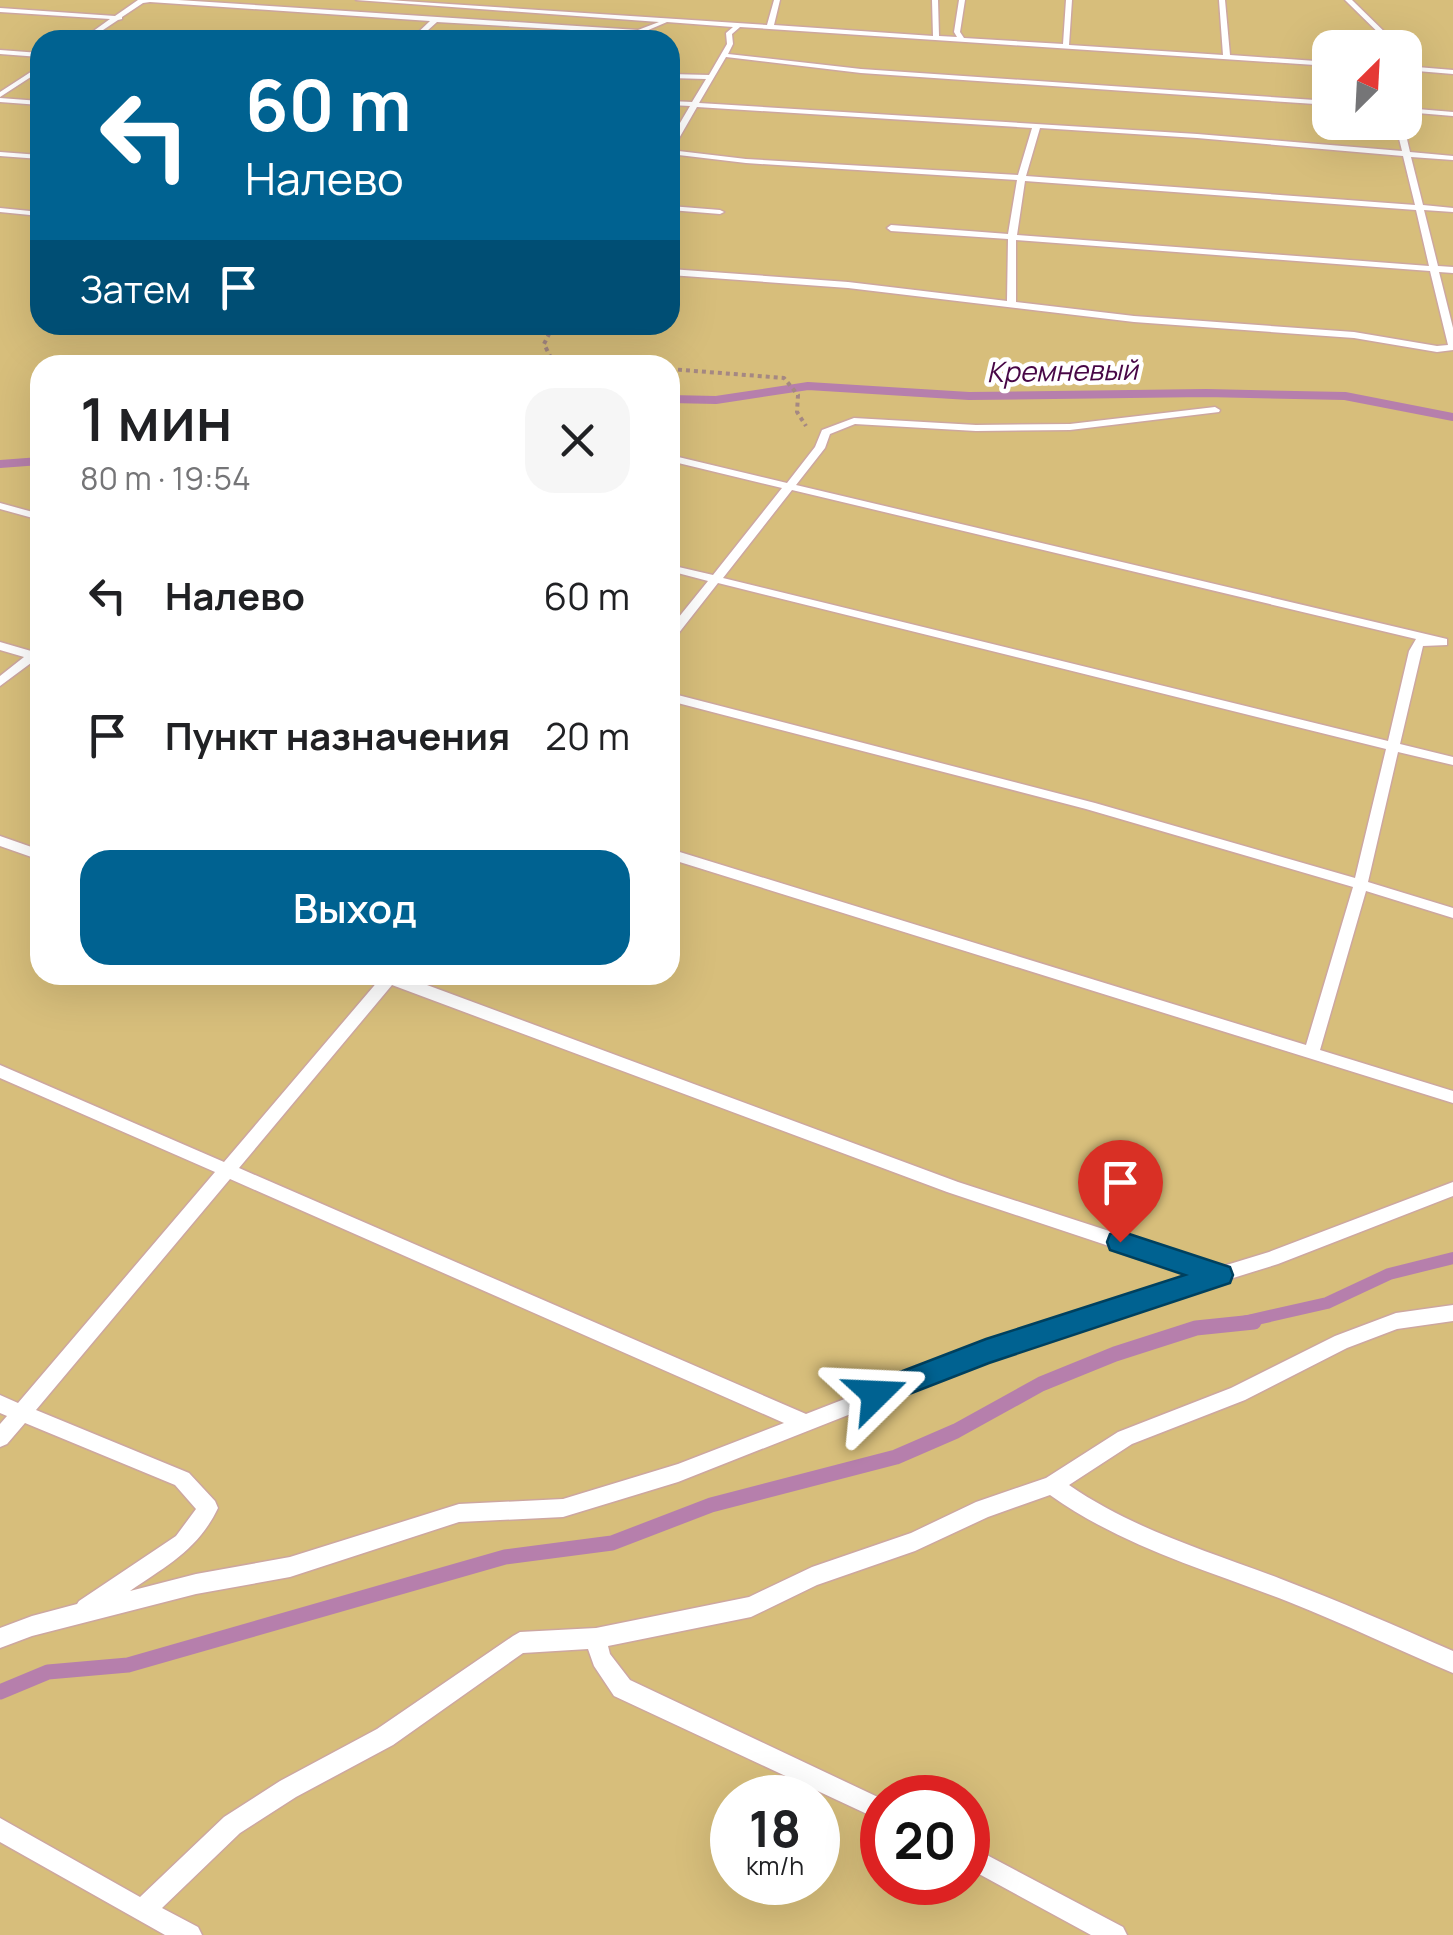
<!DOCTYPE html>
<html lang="ru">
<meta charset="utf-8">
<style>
:root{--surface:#fff;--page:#f6f6f6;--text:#202124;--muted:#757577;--accent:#006291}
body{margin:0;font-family:Manrope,sans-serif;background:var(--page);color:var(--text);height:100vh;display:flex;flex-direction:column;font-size:38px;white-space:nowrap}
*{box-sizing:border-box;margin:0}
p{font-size:32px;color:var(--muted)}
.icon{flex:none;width:55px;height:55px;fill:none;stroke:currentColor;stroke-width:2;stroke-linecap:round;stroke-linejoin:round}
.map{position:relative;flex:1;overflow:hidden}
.side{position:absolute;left:30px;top:355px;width:650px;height:630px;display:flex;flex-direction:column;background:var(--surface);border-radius:30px;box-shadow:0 10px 40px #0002}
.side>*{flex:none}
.guide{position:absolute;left:30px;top:30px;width:650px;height:305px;border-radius:30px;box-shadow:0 10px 40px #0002;background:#006291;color:#fff;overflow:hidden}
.needle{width:65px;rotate:24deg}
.buttons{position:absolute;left:1312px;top:30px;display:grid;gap:20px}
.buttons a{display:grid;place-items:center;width:110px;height:110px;border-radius:20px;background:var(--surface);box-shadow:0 10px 40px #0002;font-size:50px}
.speed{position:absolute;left:710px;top:1775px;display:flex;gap:20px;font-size:50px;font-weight:700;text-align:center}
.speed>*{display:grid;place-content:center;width:130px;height:130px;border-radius:50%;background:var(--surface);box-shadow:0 10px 40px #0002;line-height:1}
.speed small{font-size:25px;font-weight:400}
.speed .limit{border:15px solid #d22;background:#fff;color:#111}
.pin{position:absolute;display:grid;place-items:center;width:85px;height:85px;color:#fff;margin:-102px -42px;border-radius:50% 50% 50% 0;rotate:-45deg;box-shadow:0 0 10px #0007}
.pin .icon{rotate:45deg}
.me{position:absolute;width:110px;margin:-55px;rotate:69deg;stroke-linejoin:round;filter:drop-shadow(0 0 8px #0008)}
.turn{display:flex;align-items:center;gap:35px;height:210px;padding:0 50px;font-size:45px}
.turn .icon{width:130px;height:130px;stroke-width:2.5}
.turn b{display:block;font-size:70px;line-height:85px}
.then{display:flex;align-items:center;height:95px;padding:0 50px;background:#0003;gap:20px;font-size:38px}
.round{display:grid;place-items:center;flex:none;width:105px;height:105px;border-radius:30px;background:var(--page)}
.head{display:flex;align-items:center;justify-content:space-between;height:170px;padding:0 50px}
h1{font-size:60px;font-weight:600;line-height:75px}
.action{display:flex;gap:20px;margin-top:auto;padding:20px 50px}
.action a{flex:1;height:115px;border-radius:30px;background:var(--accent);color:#fff;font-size:40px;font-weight:600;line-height:115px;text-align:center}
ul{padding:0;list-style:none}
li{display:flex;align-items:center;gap:30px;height:140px;padding:0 50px}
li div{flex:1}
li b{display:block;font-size:38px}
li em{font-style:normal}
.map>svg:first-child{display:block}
</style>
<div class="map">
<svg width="1453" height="1935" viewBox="0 0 1453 1935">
<rect width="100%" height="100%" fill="#ffd7cf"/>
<!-- green -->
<path fill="#d7be7b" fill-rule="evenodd" d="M0,0H1453V1935H0ZM40,40H670V325H40ZM1330,48H1405V122H1330ZM40,365H670V975H40ZM732,1798H818V1882H732ZM882,1798H968V1882H882Z"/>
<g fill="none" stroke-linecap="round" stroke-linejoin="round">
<!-- stream-far2 -->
<path stroke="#b67fac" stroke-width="8" d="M670,399L716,400L808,386L969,396L1206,393L1345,396L1453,417
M0,464L40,461"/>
<!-- stream-far1 -->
<path stroke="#b67fac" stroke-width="12" d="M1230,1325L1327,1303L1389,1274L1453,1258"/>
<!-- stream -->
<path stroke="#b67fac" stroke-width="15" d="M0,1692L48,1672L128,1665L505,1557L612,1543L711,1505L896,1457L956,1431L1041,1384L1115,1354L1196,1328L1254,1322"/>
<!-- lane casing -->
<g stroke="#cda7a0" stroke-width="3">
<path id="lane" d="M138,0H178L638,30L659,22L356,0H388L767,25L774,0H780L774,25L933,36L932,0H938L939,36L957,37L954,32L959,0H965L960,32L964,38L1063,44L1066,0H1072L1069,45L1223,55L1219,0H1225L1230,55L1330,62V66L740,27L732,34L733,44L728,54L861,69L1330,101V105L861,73L726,57L699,103L1197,134L1402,151L1395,122H1403L1410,152L1453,156V160L1411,157L1423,205L1453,208V212L1424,210L1438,266L1453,267V273L1439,272L1453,328V350L1437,352L1354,338L1134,322L848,288L670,275V269L848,282L1007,301L1008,239L891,231L887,228L891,225L1008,234L1017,180L746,163L670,154V150L746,159L1018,175L1032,128L697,107L674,147L670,149V140L690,106L670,105V101L692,102L706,79L670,78V74L709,75L727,44L726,33L733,27L667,22L639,34L437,22L417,40H410L430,21L150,2L143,3L122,17V19L118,20L94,36L163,40H81L110,19L0,12V8L115,16ZM1040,128L1197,138L1403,156L1415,205L1026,176ZM1025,181L1416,210L1429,266L1017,235ZM1016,240L1430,271L1448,345L1437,346L1354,332L1134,316L1016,302Z
M1345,0H1352L1401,48H1394Z
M0,50L40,53V57L0,54Z
M40,66V71L0,97V92Z
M1405,66L1453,70V74L1405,70Z
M0,98L40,101V105L0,102Z
M1405,108L1453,112V116L1405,112Z
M0,152L40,155V159L0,156Z
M670,206L720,210L724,212L720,214L670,210Z
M0,208L40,212V216L0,212Z
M1215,407L1220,410L1219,412L1070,430L976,431L855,424L830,434L825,448L796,485L1447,639V645L1423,646L1400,744L1453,757V765L1398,752L1368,882L1453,908V918L1366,891L1320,1050L1453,1091V1103L670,859V849L1306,1045L1353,887L1086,809L670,701V693L1095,803L1355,878L1386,749L718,583L674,639L670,640V628L708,581L670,571V565L713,575L782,488L670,461V455L787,483L815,447L822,430L854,418L976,425L1070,424ZM792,490L1416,639L1409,651L1388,741L723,578Z
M0,503L40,514V520L0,509Z
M0,642L31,651L40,646V660H35L0,686V676L24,657L0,650Z
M0,836L40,850V860L0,846Z
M373,975H400L958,1182L1220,1267L1269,1252L1453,1182V1196L1278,1264L1134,1309L990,1359L678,1482L563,1517L459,1522L290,1577L196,1594L32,1636L0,1648V1628L32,1616L77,1604L79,1601L176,1536L196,1509L175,1485L25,1423L7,1444L0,1447V1424L7,1416L0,1413V1395L18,1403L215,1172L0,1078V1065L224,1162L379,980ZM392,985L947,1192L1196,1275L986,1344L806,1414L239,1168ZM230,1179L784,1423L678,1464L563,1499L459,1504L290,1557L196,1574L130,1591C166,1566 198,1550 218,1508L215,1501L189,1473L36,1410Z
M1453,1305V1321L1397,1329L1347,1348L1245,1400L1132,1444L1069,1485C1134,1530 1208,1551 1281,1579C1339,1601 1396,1626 1453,1651V1673C1398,1650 1345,1624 1289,1602C1207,1570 1123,1547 1050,1495L988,1517L915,1551L817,1585L751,1617L608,1646L610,1654L630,1680L882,1799V1821L614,1696L594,1666L588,1649L523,1653L393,1745L296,1797L240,1833L162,1908L198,1927L202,1935H165L0,1842V1818L140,1897L224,1817L280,1781L377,1729L513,1636L520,1632L596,1628L749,1597L812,1567L911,1533L976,1502L1046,1478L1118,1432L1231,1388L1335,1336L1396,1313Z
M968,1845L1123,1927L1127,1935H1091L968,1868Z"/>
</g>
<!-- path -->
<path stroke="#a58883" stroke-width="4" stroke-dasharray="4 4" stroke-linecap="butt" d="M553,326L544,344L551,358L594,365
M670,369L784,378L798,395L797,412L806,426"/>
<!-- lane -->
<use href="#lane" fill="#fff" fill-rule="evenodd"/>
</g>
<!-- route -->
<path fill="#006291" stroke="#00405e" stroke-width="2.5" d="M1120,1231L1230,1267L1233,1275L1230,1283L989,1363L876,1407L866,1403L861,1394L866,1385L986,1339L1185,1275L1110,1250L1107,1242L1110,1234Z"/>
<g text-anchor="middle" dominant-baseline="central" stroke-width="9" stroke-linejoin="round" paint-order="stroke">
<!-- far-water labels -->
<g font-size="28" font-style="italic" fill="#480746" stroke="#fff">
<text transform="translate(1062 370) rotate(-1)">Кремневый</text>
</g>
</g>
</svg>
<div class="buttons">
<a><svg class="needle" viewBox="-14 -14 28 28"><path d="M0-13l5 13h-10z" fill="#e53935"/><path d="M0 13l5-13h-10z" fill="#757577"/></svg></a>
</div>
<div class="speed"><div>18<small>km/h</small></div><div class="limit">20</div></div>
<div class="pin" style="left:1120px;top:1242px;background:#d93025"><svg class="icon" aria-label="arrive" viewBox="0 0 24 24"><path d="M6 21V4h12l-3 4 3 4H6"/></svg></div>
<svg class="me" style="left:876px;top:1394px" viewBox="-20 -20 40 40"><path d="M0-17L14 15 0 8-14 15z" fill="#006291" stroke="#fff" stroke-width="4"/></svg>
<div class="guide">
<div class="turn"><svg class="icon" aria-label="left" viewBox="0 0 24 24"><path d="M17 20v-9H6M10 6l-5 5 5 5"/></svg><div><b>60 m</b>Налево</div></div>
<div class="then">Затем<svg class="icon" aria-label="arrive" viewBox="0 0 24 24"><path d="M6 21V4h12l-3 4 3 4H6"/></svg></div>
</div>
<section class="side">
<div class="head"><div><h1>1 мин</h1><p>80 m · 19:54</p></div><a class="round"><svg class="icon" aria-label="close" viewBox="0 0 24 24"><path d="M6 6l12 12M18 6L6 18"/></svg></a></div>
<ul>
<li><svg class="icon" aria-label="left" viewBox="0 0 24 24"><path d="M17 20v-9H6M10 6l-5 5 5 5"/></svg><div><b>Налево</b></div><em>60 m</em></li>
<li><svg class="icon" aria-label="arrive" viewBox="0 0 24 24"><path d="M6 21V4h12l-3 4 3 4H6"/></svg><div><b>Пункт назначения</b></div><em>20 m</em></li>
</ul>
<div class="action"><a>Выход</a></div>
</section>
</div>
